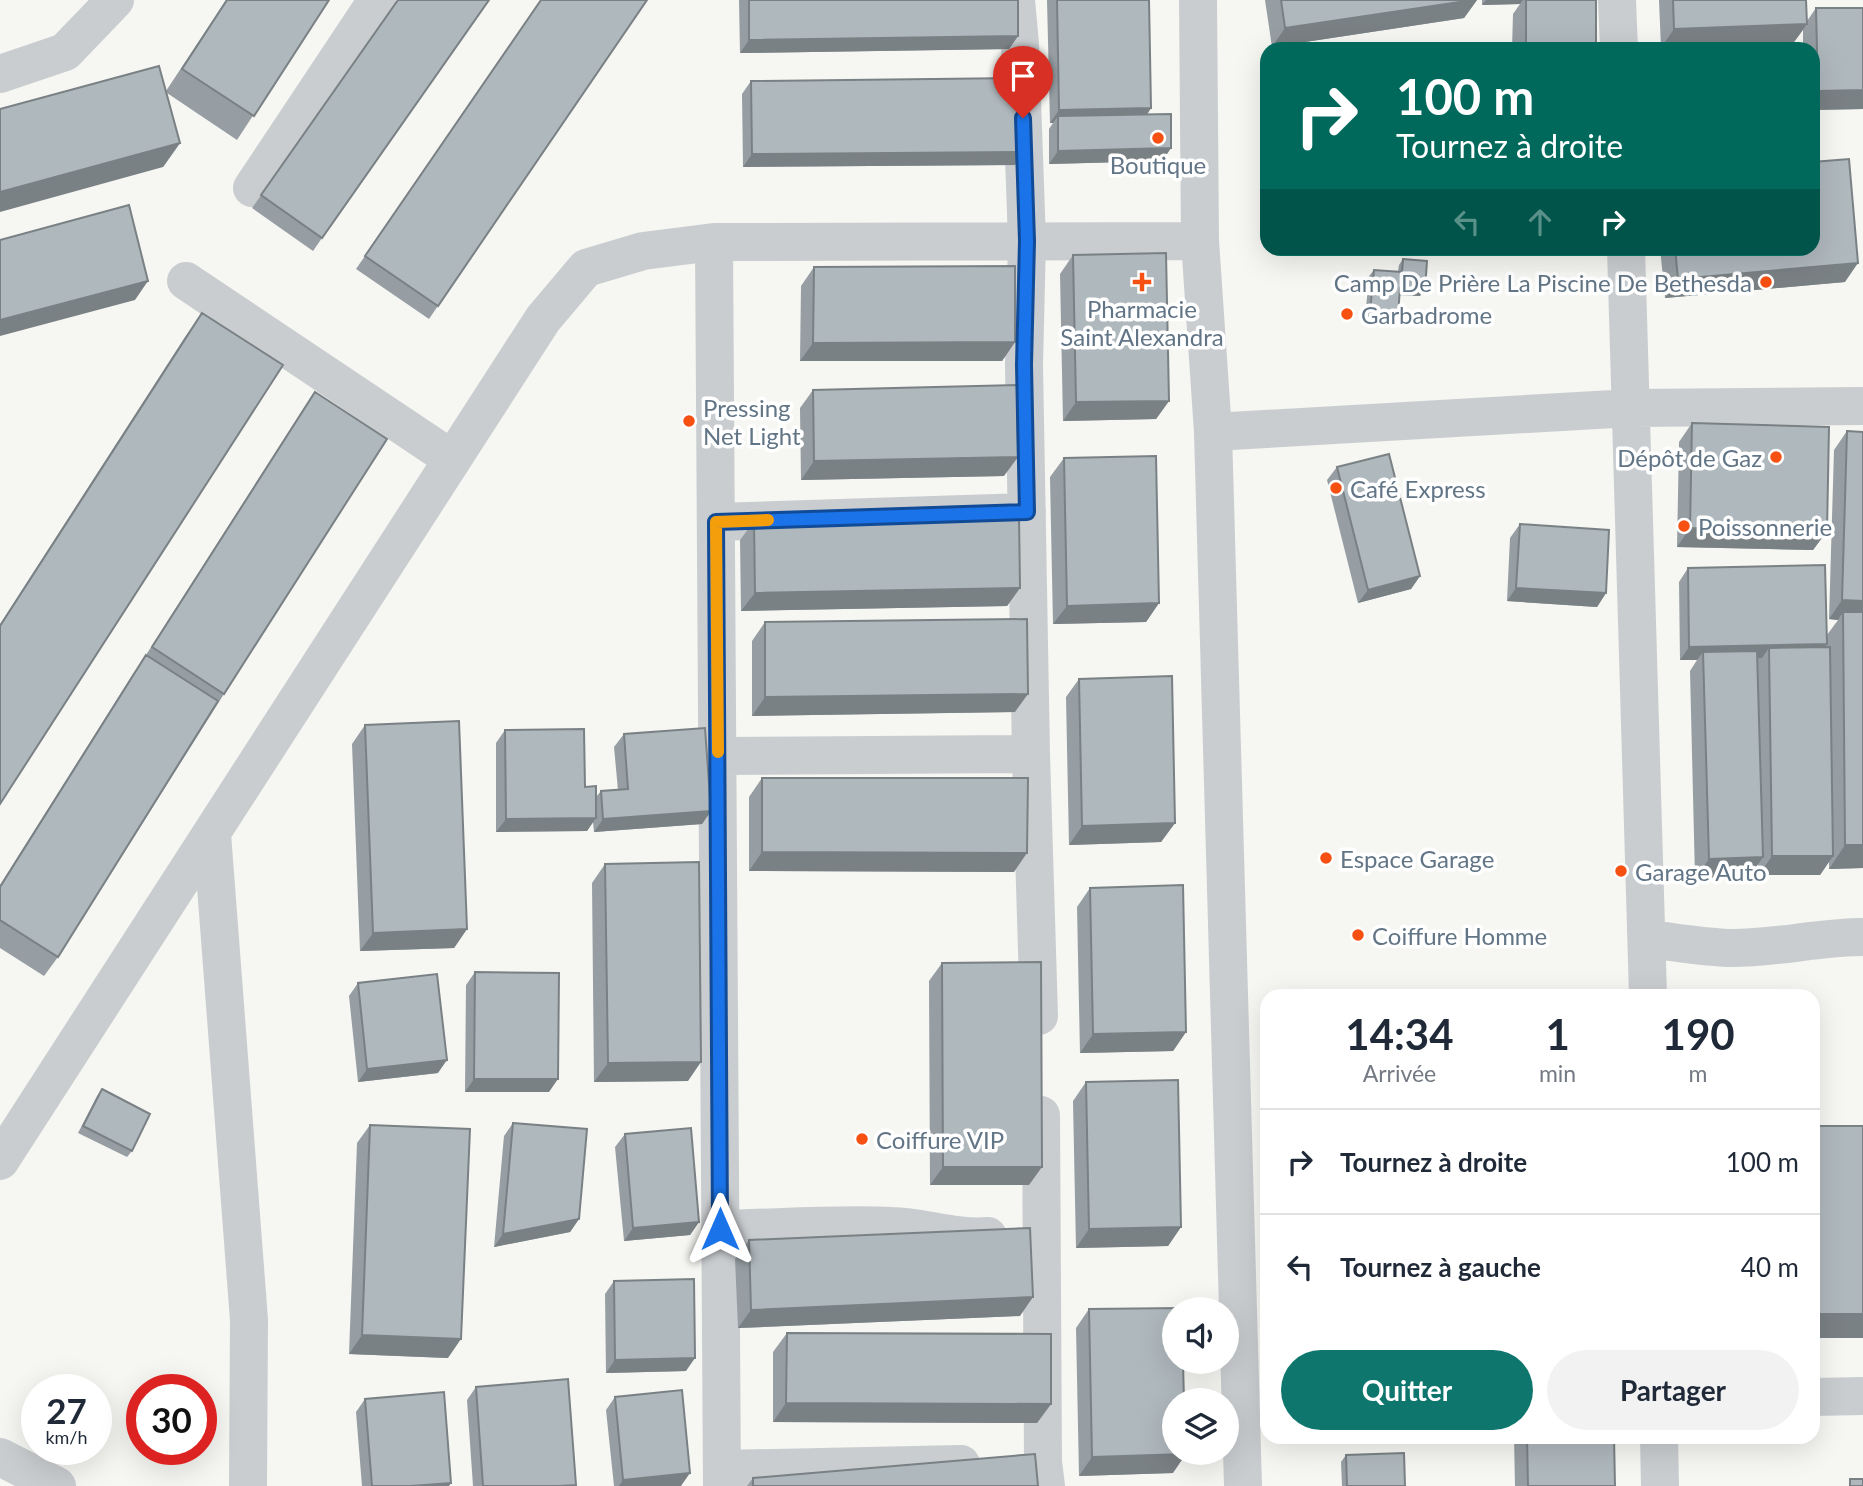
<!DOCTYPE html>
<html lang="fr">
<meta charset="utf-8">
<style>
:root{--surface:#fff;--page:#f2f2f3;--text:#1f2937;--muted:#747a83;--line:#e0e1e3;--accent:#0f766e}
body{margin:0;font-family:Lato,sans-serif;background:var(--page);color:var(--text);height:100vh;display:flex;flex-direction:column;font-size:26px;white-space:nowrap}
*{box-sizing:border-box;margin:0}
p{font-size:23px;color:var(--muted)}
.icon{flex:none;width:38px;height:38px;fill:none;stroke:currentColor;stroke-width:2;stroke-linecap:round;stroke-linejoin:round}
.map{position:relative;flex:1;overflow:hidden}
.sheet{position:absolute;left:1260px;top:989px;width:560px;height:455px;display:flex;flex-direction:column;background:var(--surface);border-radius:21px;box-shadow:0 7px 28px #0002}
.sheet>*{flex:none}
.top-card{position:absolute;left:1260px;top:42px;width:560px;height:214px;border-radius:21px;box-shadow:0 7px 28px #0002;background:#00695c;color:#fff;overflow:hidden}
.fabs{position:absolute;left:1162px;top:1297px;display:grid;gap:14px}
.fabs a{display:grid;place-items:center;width:77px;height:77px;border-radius:50%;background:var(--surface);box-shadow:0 7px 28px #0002;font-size:35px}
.speed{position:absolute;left:21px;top:1374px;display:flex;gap:14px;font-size:35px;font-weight:700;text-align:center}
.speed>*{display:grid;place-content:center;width:91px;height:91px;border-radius:50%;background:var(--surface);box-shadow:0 7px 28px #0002;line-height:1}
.speed small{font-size:18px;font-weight:400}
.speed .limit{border:10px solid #d22;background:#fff;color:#111}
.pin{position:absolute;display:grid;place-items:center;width:60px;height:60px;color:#fff;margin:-72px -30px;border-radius:50% 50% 50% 0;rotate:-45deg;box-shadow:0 0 7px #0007}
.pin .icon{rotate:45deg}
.me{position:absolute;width:77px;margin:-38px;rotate:0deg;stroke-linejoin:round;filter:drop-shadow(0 0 5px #0008)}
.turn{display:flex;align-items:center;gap:24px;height:147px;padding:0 21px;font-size:32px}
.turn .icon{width:91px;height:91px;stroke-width:2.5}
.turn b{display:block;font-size:49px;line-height:60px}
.lanes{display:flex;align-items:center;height:66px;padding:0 21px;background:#0003;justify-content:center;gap:35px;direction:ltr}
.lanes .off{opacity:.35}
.eta{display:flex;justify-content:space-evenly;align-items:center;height:119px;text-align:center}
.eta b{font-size:42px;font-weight:700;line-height:49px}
.primary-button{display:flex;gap:14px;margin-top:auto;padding:14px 21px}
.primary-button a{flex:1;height:80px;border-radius:42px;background:var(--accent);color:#fff;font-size:28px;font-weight:700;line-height:80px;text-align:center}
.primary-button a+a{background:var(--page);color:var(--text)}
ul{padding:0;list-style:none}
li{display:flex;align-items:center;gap:21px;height:105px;padding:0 21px;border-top:2px solid var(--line)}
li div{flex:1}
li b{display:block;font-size:26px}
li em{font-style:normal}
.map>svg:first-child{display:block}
</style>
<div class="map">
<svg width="1863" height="1486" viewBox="0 0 1863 1486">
<rect width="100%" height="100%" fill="#f6f6f2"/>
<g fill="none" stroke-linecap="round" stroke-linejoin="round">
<!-- minor -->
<path stroke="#cacdd0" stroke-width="38" d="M1016,0L1020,44L1027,241L1024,365L1031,754L1039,1016
M1198,0L1200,241L1213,432L1243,1486
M1617,0L1619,49
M0,74L65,52L115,0
M252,188L377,0
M714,242L722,1486
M1626,248L1648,996
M186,281L452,459
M1213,432L1631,408L1863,406
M716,522L1027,512
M718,756L1031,754
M212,834L249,1320L248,1486
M1647,939C1674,942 1701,947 1728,948C1773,949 1818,937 1863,937
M1041,1115L1043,1462L1046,1486
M0,1161L543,319L586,268L643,251L714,242L1200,241
M720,1229C777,1228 835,1223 892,1226C925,1227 955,1239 988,1236
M1813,1397L1863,1396
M1659,1437L1660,1486
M0,1457L57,1486
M722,1469L961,1464"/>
</g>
<!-- wall -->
<path fill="#969ea3" d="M226,0H329L237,140L167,93L180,143L163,167L166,91Z
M398,0L322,238L313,251L252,208Z
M541,0H647L429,319L356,269Z
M739,0H1018V36L1009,49L740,53Z
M1047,0H1149L1151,108L1147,115L1171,148L1162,161L1049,164V129L1053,123H1050Z
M1265,0H1477L1464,18L1272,47Z
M1482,0H1596V49H1512L1513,14L1520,4L1482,5Z
M1659,0H1806L1807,21L1816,8H1863V109L1813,110V49H1803V30L1794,42L1661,48Z
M751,81L1015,165L743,167L742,94Z
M1660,248H1813L1845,282L1665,298Z
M1073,255L1169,401L1156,419L1063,421L1060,274Z
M1403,259L1420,296L1400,295L1393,322L1365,319L1369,276L1374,270L1398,272L1399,265Z
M814,267L1015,342L1002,361H800L801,286Z
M202,313L0,804V624L185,337Z
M813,390L1004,476L801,480L800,408Z
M315,392L224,694L58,957L44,976L0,948V885L133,674L146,655L302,411Z
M1692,423L1827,531L1813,550L1677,547L1679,442Z
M1847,431L1863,868L1829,869V862L1820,875H1759L1758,864L1750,876L1695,878L1690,671L1697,660H1680L1679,582L1688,568L1827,635L1838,620L1829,619L1834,450Z
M1064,458L1159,603L1146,622L1053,624L1050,477Z
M1337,467L1420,576L1411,589L1358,603L1327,480Z
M754,521L1020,588L1007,606L741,611L740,540Z
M1520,524L1606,593L1597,607L1507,601L1510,538Z
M765,622L1015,712L752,716V641Z
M1079,679L1175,823L1161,842L1069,845L1066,697Z
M365,725L467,929L454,948L360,951L352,744Z
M505,730L585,787L596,797L601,791L618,790L614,747L624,734L711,811L702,824L594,832L593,822L587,831L496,832V743Z
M762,778L1014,872L749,871V797Z
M605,864L688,1081L594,1082L592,883Z
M1090,888L1186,1032L1173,1051L1080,1053L1077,907Z
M942,963L1029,1185H930L929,981Z
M475,972L549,1092H465L466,985Z
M358,983L438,1073L358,1082L349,996Z
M1086,1082L1181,1227L1168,1246L1076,1248L1073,1101Z
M102,1089L132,1151L127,1157L78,1133L97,1096Z
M513,1123L579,1219L570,1232L494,1247L504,1136Z
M370,1125L448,1358L349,1354L357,1143Z
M625,1134L699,1222L690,1235L624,1241L615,1147Z
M749,1240L1020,1316L738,1328L735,1259Z
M614,1281L686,1371L606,1373L605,1294Z
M1089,1309L1173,1473L1079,1476L1076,1328Z
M787,1333L1051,1404L1037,1423L773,1422V1352Z
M476,1387L575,1486H473L467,1400Z
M615,1397L681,1486H614L606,1410Z
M365,1399L449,1486H362L356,1412Z
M1514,1437H1614L1615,1486H1515Z
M1346,1455L1405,1486H1342L1341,1462Z
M753,1478L1038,1486H747Z"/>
<!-- shaded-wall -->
<path fill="#7a8184" d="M1473,0H1477L1464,18L1272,47L1285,28Z
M1486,0H1523L1520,4L1482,5Z
M1807,24L1794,42L1661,48L1674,29Z
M1018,36L1009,49L740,53L749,40Z
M1863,90V109L1813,110V98L1818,91Z
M1151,108L1142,121L1058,116L1053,123H1050L1059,110Z
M180,143L163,167L0,212V192Z
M1171,148L1162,161L1049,164L1058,151Z
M1024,152L1015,165L743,167L752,154Z
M1363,248H1399L1398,250Z
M1858,263L1845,282L1665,298L1678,279Z
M148,281L135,300L0,336V320Z
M1400,288L1425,289L1420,296L1396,295Z
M1370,312L1398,315L1393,322L1365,319Z
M1015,342L1002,361H800L813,343Z
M1169,401L1156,419L1063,421L1076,402Z
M1018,457L1004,476L801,480L814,461Z
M1690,528L1827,531L1813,550L1677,547Z
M1420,576L1411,589L1358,603L1368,590Z
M1020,588L1007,606L741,611L755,593Z
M1516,588L1606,593L1597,607L1507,601Z
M1842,600L1863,601V620L1843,612L1838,620L1829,619Z
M1159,603L1146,622L1053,624L1067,606Z
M1827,644L1818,657L1769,648L1762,658L1703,660V652L1697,660H1680L1689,647Z
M1028,694L1015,712L752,716L765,697Z
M711,811L702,824L594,832L603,819Z
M596,818L587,831L496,832L506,819Z
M1175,823L1161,842L1069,845L1082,826Z
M1845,845H1863V868L1829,869Z
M762,852L1027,853L1014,872L749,871Z
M1772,856H1833L1820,875H1759Z
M1763,857L1750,876L1695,878L1709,859Z
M467,929L454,948L360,951L373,933Z
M1186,1032L1173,1051L1080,1053L1093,1034Z
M447,1060L438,1073L358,1082L367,1069Z
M701,1062L688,1081L594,1082L608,1063Z
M474,1079H558L549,1092H465Z
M943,1167H1042L1029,1185H930Z
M579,1219L570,1232L494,1247L503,1234Z
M699,1222L690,1235L624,1241L633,1228Z
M1181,1227L1168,1246L1076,1248L1089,1229Z
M1033,1297L1020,1316L738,1328L751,1310Z
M1813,1314H1863V1338H1813Z
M362,1335L461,1339L448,1358L349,1354Z
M695,1358L686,1371L606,1373L615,1360Z
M786,1403L1051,1404L1037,1423L773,1422Z
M1186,1454L1173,1473L1079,1476L1092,1457Z
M690,1473L681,1486H619L623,1480Z
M451,1483L449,1486H411Z"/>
<!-- building -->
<path fill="#afb8bd" stroke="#7a8184" stroke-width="2" d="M227,0H329L254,116L182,69Z
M398,0H489L322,238L261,195Z
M541,0H647L438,306L365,256Z
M749,0H1018V36L749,40Z
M1057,0H1149L1151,108L1059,110Z
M1281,0H1473L1285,28Z
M1526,0H1596V49H1526Z
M1673,0H1806L1807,24L1674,29Z
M1816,8H1863V90L1818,91Z
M159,66L180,143L0,192V109Z
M1023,78L1024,152L752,154L751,81Z
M1171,114V148L1058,151V116Z
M1849,159L1858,263L1678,279L1675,248H1813V162Z
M129,205L148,281L0,320V240Z
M1166,253L1169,401L1076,402L1073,255Z
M1403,259L1427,261L1425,289L1400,288L1398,315L1370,312L1374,270L1402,272Z
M1015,266V342L813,343L814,267Z
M202,313L283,365L0,804V626Z
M1017,385L1018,457L814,461L813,390Z
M315,392L387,439L224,694L152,647Z
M1692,423L1829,427L1827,531L1690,528Z
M1847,431L1863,432V601L1842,600Z
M1389,454L1420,576L1368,590L1337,467Z
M1156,456L1159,603L1067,606L1064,458Z
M1019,516L1020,588L755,593L754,521Z
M1520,524L1609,530L1606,593L1516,588Z
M1825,565L1827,644L1689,647L1688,568Z
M1843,612H1863V845H1845Z
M1027,619L1028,694L765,697V622Z
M1830,647L1833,856H1772L1769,648Z
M1757,651L1763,857L1709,859L1703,652Z
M146,655L218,701L58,957L0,920V887Z
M1172,676L1175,823L1082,826L1079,679Z
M459,721L467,929L373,933L365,725Z
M705,728L711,811L603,819L601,791L628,789L624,734Z
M584,729L585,787L596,786V818L506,819L505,730Z
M762,778H1028L1027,853L762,852Z
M699,862L701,1062L608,1063L605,864Z
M1183,885L1186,1032L1093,1034L1090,888Z
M1041,962L1042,1167H943L942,963Z
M475,972L559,973L558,1079H474Z
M437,974L447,1060L367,1069L358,983Z
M1178,1080L1181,1227L1089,1229L1086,1082Z
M102,1089L150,1114L132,1151L83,1126Z
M513,1123L587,1129L579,1219L503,1234Z
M370,1125L470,1129L461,1339L362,1335Z
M1813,1126H1863V1314H1813Z
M691,1128L699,1222L633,1228L625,1134Z
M1030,1228L1033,1297L751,1310L749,1240Z
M694,1279L695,1358L615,1360L614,1281Z
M1182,1308V1309H1174V1362H1183L1184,1400H1174V1452H1186V1454L1092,1457L1089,1309Z
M787,1333L1051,1334V1404L786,1403Z
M568,1379L576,1485L559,1486H483L476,1387Z
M682,1390L690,1473L623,1480L615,1397Z
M444,1392L451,1483L411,1486H372L365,1399Z
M1527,1437H1614L1615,1486H1528Z
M1404,1453L1405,1486H1347L1346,1455Z
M1035,1454L1038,1486H753V1478Z
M1850,1479H1863V1486H1850Z"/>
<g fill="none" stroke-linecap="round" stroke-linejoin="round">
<!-- route casing -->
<g stroke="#114b97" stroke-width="18">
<path id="route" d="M720,1229L716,522L1027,512L1024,365L1027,241L1023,118"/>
</g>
<!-- route -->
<use href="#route" stroke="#1a73e8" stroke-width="12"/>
<!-- slow -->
<path stroke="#f59e0b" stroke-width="12" d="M718,752L716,522L768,520"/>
</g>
<!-- markers -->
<g fill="#f65012" stroke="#fff" stroke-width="2.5">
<circle cx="1158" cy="138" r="7"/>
<path d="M1138.5 271.5h7v7h7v7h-7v7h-7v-7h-7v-7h7z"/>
<circle cx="1766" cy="282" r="7"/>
<circle cx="1347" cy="314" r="7"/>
<circle cx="689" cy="421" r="7"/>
<circle cx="1776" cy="457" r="7"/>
<circle cx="1336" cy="488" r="7"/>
<circle cx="1684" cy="526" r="7"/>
<circle cx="1326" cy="858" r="7"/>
<circle cx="1621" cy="871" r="7"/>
<circle cx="1358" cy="935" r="7"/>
<circle cx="862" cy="1139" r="7"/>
</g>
<g text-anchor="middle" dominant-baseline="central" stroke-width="7" stroke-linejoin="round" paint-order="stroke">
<!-- poi labels -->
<g font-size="24" fill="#627586" stroke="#fff" text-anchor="start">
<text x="1158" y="164" text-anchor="middle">Boutique</text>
<text x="1752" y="282" text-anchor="end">Camp De Prière La Piscine De Bethesda</text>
<text x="1142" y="308" text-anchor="middle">Pharmacie<tspan x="1142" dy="28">Saint Alexandra</tspan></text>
<text x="1361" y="314">Garbadrome</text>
<text x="703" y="407">Pressing<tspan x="703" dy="28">Net Light</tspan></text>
<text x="1762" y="457" text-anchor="end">Dépôt de Gaz</text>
<text x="1350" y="488">Café Express</text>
<text x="1698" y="526">Poissonnerie</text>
<text x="1340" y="858">Espace Garage</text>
<text x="1635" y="871">Garage Auto</text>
<text x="1372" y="935">Coiffure Homme</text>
<text x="876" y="1139">Coiffure VIP</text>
</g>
</g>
</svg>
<div class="fabs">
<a><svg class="icon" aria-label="sound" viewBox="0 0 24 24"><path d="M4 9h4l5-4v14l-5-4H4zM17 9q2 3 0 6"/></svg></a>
<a><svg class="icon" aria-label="layers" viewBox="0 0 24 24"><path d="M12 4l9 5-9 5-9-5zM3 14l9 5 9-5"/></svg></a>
</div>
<div class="speed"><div>27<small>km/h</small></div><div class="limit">30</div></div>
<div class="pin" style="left:1023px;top:118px;background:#d93025"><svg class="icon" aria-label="arrive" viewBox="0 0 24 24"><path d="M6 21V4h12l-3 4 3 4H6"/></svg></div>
<svg class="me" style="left:720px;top:1229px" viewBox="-20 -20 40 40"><path d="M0-17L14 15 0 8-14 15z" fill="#1a73e8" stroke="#fff" stroke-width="4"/></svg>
<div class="top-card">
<div class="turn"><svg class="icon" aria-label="right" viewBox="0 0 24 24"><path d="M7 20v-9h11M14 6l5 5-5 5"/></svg><div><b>100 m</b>Tournez à droite</div></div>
<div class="lanes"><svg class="icon off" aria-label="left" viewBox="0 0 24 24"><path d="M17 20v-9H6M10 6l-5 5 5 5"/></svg><svg class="icon off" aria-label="ahead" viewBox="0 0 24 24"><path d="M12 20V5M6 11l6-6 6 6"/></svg><svg class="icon" aria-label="right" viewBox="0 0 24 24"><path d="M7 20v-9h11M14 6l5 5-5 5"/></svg></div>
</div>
<section class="sheet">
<div class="eta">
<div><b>14:34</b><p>Arrivée</p></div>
<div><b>1</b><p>min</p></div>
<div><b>190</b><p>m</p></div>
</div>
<ul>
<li><svg class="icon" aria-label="right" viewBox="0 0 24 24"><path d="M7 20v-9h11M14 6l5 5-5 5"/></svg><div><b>Tournez à droite</b></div><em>100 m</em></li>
<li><svg class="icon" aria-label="left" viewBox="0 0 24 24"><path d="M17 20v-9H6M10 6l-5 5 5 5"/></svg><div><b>Tournez à gauche</b></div><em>40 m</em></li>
</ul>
<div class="primary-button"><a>Quitter</a><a>Partager</a></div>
</section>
</div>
